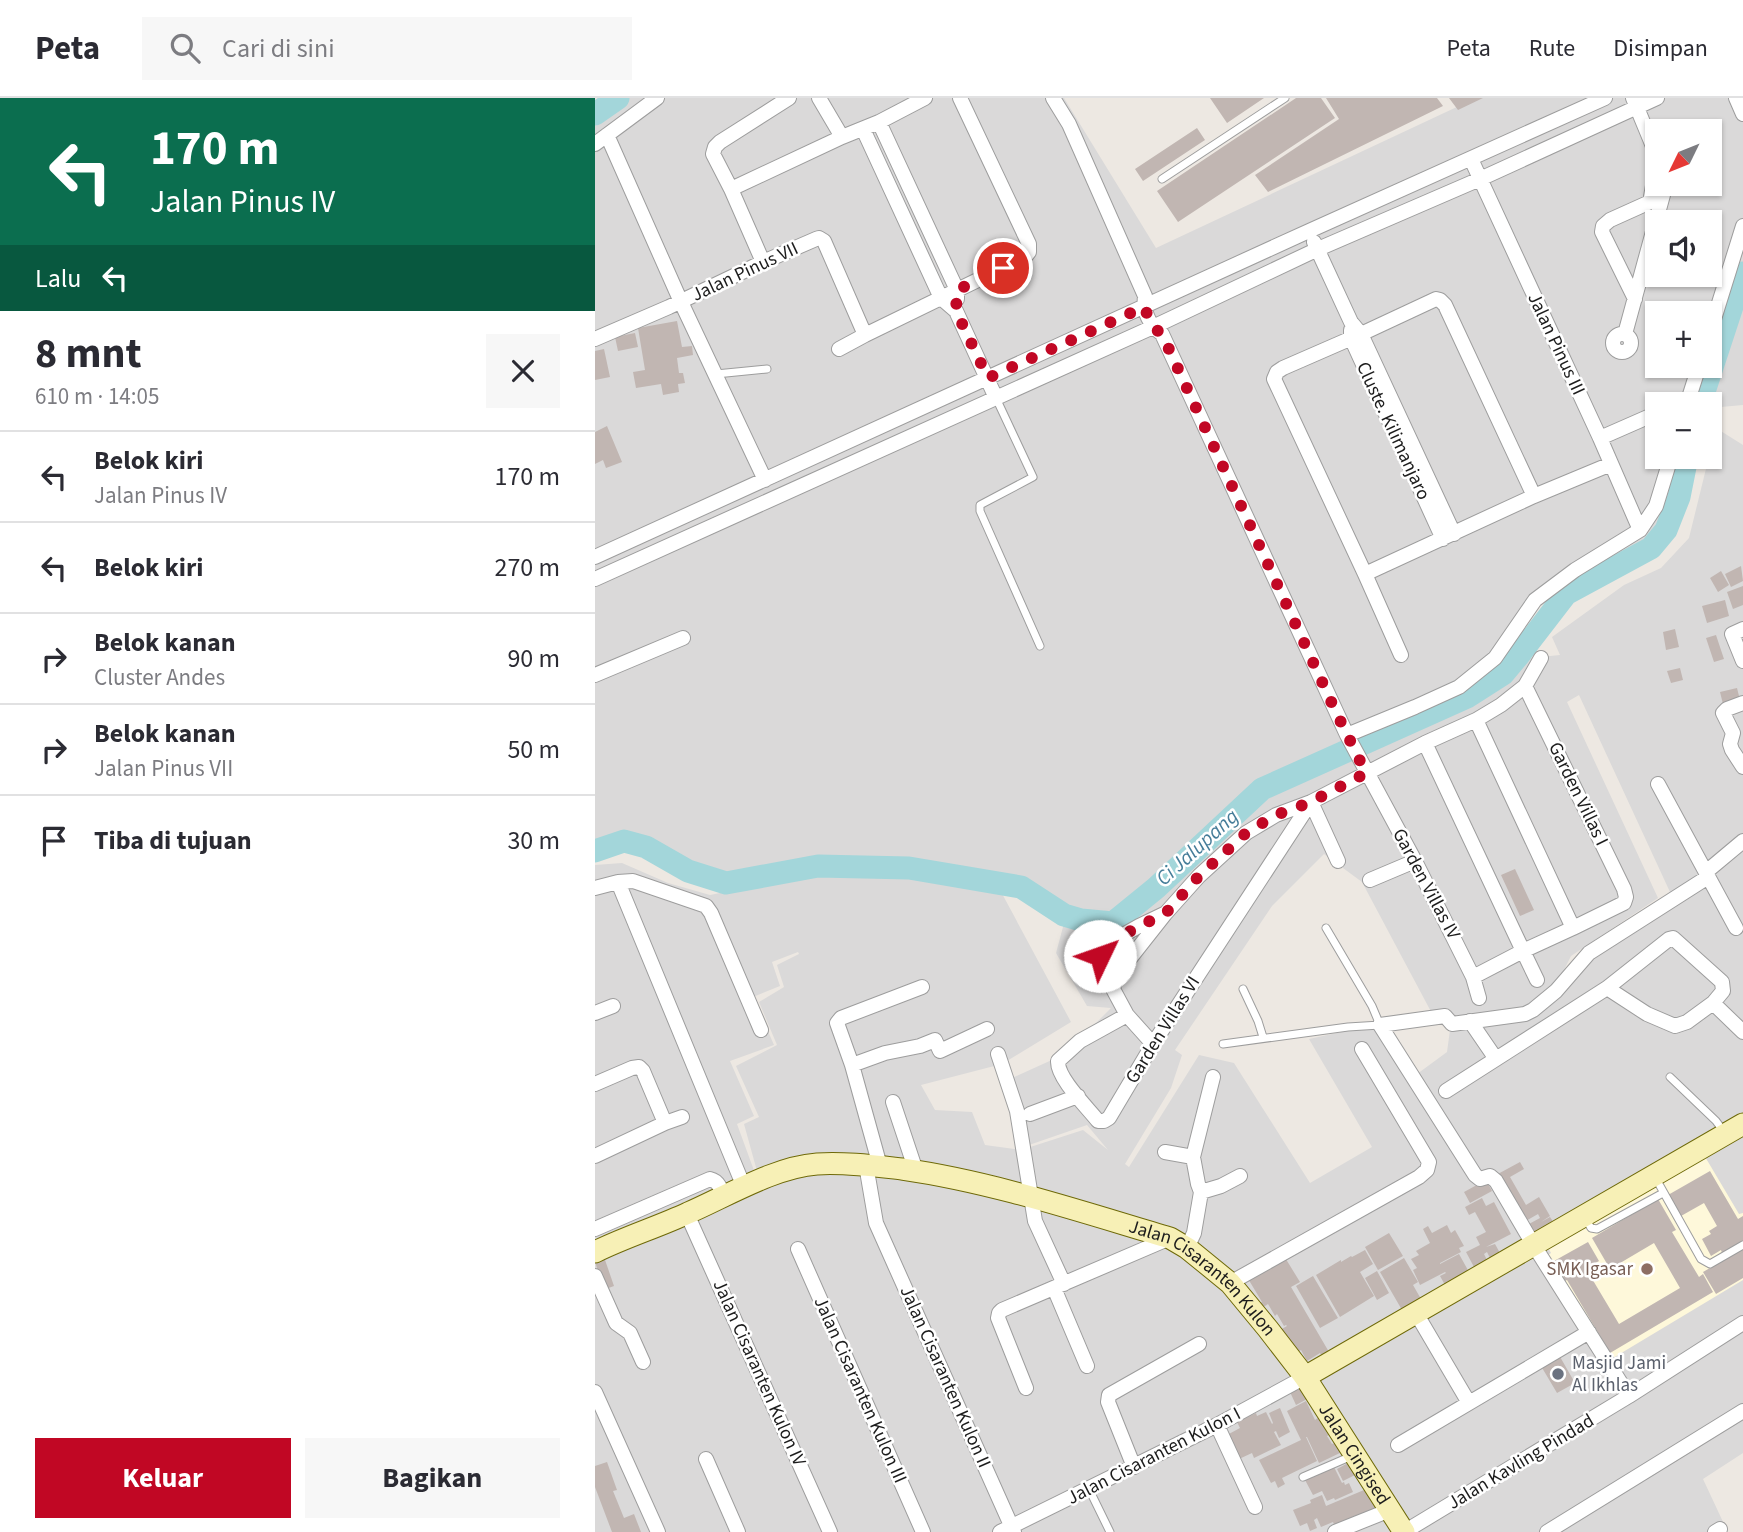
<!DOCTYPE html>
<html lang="id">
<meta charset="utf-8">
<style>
:root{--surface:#fff;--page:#f7f7f7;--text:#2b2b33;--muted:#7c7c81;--line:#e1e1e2;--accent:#c10724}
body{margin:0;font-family:"Source Sans 3",sans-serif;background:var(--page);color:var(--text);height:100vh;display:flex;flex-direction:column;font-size:26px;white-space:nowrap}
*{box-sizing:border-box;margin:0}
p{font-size:23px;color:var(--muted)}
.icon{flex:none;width:38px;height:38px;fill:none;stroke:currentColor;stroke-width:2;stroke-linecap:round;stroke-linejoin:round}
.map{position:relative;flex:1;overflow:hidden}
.side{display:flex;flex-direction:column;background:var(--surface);width:595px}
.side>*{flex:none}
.banner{background:#0b6e4f;color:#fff;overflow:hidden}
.needle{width:46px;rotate:227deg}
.fabs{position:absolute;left:1050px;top:21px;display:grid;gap:14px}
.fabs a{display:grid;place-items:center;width:77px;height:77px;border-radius:0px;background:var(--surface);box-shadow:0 2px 5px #0004;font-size:35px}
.pin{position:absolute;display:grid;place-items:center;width:60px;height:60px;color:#fff;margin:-30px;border:4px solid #fff;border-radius:50%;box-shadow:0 2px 7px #0007}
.me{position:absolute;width:77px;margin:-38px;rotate:48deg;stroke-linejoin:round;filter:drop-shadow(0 0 5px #0008)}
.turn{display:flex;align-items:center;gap:24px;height:147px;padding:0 35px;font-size:32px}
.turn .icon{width:91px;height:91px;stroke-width:2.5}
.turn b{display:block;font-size:49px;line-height:60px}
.then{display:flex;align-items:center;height:66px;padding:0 35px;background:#0003;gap:14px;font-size:26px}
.round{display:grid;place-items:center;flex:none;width:74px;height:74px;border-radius:0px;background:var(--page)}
.summary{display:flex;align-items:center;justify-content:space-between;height:119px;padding:0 35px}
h1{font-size:42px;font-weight:700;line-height:52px}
.action{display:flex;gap:14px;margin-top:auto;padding:14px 35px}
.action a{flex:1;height:80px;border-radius:0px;background:var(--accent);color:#fff;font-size:28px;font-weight:700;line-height:80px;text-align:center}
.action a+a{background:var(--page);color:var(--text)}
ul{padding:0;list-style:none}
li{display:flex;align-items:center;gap:21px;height:91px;padding:0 35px;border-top:2px solid var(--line)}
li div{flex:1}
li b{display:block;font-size:26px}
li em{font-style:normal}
header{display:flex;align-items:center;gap:42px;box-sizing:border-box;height:98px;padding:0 35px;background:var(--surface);border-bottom:2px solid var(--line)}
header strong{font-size:33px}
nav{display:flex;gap:38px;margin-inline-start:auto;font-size:24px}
.search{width:490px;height:63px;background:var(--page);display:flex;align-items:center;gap:18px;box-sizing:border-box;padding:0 24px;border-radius:0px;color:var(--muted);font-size:26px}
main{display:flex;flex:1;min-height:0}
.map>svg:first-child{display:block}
</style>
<header>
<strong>Peta</strong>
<div class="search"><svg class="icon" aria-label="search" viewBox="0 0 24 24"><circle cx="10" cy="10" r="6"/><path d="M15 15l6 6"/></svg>Cari di sini</div>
<nav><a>Peta</a><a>Rute</a><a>Disimpan</a></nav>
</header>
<main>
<section class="side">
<div class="banner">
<div class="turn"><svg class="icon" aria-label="left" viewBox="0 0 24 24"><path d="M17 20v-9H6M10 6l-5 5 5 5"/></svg><div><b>170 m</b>Jalan Pinus IV</div></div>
<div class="then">Lalu<svg class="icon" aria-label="left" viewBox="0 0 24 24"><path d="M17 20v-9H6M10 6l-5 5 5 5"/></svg></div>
</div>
<div class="summary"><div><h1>8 mnt</h1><p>610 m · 14:05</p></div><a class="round"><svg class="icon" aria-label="close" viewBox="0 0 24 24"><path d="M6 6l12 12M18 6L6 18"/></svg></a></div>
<ul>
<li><svg class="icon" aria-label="left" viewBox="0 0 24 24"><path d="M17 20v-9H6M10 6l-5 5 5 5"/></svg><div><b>Belok kiri</b><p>Jalan Pinus IV</p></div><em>170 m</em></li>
<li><svg class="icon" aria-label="left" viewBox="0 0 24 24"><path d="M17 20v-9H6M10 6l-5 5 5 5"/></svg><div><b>Belok kiri</b></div><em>270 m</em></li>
<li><svg class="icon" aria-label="right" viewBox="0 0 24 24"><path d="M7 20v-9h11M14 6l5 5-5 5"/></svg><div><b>Belok kanan</b><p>Cluster Andes</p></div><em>90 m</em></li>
<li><svg class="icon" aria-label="right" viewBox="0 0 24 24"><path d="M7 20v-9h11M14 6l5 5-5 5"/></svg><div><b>Belok kanan</b><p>Jalan Pinus VII</p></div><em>50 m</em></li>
<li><svg class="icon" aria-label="arrive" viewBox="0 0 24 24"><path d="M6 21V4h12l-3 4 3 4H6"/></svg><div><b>Tiba di tujuan</b></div><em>30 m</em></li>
</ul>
<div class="action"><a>Keluar</a><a>Bagikan</a></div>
</section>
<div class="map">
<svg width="1148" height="1434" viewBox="0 0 1148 1434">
<rect width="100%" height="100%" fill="#ede8e2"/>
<!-- residential -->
<path fill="#dad9d9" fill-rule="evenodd" d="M22,0H469L561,150L881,0H1148V307L1115,310V306H1062V359H1084L1065,421L1049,444L969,487L944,507L924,537L935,560L965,557L957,539L1029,487L1066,470L1094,440L1121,330L1148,347V1355L1108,1381L1129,1426L1118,1434H0V1155L165,1084L149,1026L164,1019L141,968L182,947L164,904L189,889L182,867L204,856L203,854L177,864L185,888L158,899L179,947L135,963L159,1018L142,1026L161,1078L0,1146V767L27,765L73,785L115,797L174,785V782L252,768L204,769L150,784H114L33,750L6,747L0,749V15ZM1062,33H1115V86H1062ZM1062,124H1115V177H1062ZM1062,215H1115V268H1062ZM984,597L1081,807L993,854L932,915L855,932L852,954L818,979L788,925L714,941L777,1049L715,1085L639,965L604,957L534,1069L530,1066L576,990L587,957L580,952L677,808L729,756L767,784L841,923L928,912L951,895L965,880L976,858L1063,800L972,604ZM295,766L419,789L472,814L461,855L492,908L516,910L470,956L417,980L434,1047L492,1027L513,1052L488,1032L426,1052L390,1047L377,1014L340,1012L326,987L407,966L476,924L404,790L385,789L301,776L260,768Z"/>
<!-- education -->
<path fill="#fef8da" d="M1109,1057L1144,1116L1148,1115V1182L1013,1263L948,1160L956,1155L951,1146Z"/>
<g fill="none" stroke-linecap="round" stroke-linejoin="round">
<!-- river -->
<path stroke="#a3d6da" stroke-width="23" d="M0,16L23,0
M1105,306L1148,175
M0,753L29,743L51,749L93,773L131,785L223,768L314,770L426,789L469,817L486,822L518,825L561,790L667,691L872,599L908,576L924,557L971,496L1056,450L1071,432L1084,399L1092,359"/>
</g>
<!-- building -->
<path fill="#c1b6b2" d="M615,0H669L632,25Z
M701,0H726L740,20L583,124L562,93Z
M731,0H842L848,8L673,94L660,77L744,21Z
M854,0H888L863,12Z
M602,30L610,42L548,83L540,71Z
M82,223L87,249L97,248L98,257L82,260L84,275H88L90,285L83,286L84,294L68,297L66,286L41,290L38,274L50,272L43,230Z
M40,235L43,249L23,253L20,239Z
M9,251L15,279L0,282V253Z
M12,328L27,364L11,370L8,362L0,366V334Z
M1146,468L1148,483L1136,489L1130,476Z
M1126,473L1134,487L1123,494L1115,480Z
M1148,488V507L1138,511L1132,494Z
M1130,502L1134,518L1112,525L1107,508Z
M1080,531L1084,549L1071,552L1068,534Z
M1121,537L1129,561L1119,564L1111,540Z
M1085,570L1088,582L1076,585L1072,573Z
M1142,590L1145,602L1128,606L1125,594Z
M920,771L939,812L925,818L906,777Z
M925,1064L929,1071L915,1079L931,1107L944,1099L955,1118L946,1124L955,1119L959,1125L939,1136L934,1126L945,1120L943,1116L927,1125L901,1077Z
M1115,1073L1143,1121L1148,1118V1143L1127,1155L1126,1152L1116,1158L1107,1141L1116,1136L1114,1133L1122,1128L1109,1105L1086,1118L1073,1097Z
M891,1082L897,1093L875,1105L869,1094Z
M887,1100L891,1108L899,1104L916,1136L891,1149L900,1146L905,1155L895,1160L892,1154L889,1156L892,1162L879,1169L871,1154L885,1147L881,1139L891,1134L880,1114L874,1117L870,1109Z
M1063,1101L1081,1132L1077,1134L1104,1179L1108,1176L1118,1194L1015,1255L972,1182L970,1183L959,1163L993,1144L1004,1163L990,1171L993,1174L1024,1226L1085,1190L1059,1145L1015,1171L997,1140Z
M852,1127L856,1135L860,1132L869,1148L864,1150L866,1154L845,1165V1166L864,1156L874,1174L850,1187L845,1178L851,1175L850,1174L825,1187L818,1172L822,1170L816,1161L824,1157L821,1153L835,1145L828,1131L833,1128L837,1135Z
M794,1135L808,1158L783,1172L770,1149Z
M1148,1151V1180L1121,1196L1108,1174Z
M770,1152L778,1166L765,1174L779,1198L745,1219L721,1177L746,1162V1164L756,1158L757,1159Z
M689,1158L705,1184L696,1189L734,1254L727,1258L725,1255L712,1263L706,1252L701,1255L685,1232L692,1228L691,1227L689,1228L682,1216L680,1218L673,1206L664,1212L661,1207L667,1204L652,1179Z
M9,1159L19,1188L8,1192L0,1163Z
M809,1160L823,1184L818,1187L826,1201L807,1212L785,1174Z
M782,1173L794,1195L782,1202L770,1180Z
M718,1178L743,1220L725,1230L701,1188Z
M964,1257L980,1285L962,1295L946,1268Z
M708,1288L714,1300L701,1307L695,1294Z
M711,1303L720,1322L724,1319L727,1326L730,1325L736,1336L732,1338L737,1346L742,1344L747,1354L724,1365L712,1339H711L722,1363L687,1380L690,1386L683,1390L680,1383L676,1385L664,1362L706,1342L692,1313Z
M685,1310L695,1334L684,1340L681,1333L679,1334L686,1347L659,1360L657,1355L644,1361L632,1337L645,1330L642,1324L661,1315L662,1318L671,1314L677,1326L678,1325L674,1315Z
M12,1364L22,1392L18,1393L29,1420L39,1416L46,1434H17L0,1389V1368Z
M753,1365L760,1377L748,1383L742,1371Z
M739,1369L747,1385L749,1384L750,1387L754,1385L758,1394L740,1402L739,1400L732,1403L727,1393L718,1397L710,1382Z
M769,1392L783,1412L740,1429L738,1424L726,1429L722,1420L719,1422L722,1430L715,1433L712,1425L705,1428L698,1412L716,1405L715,1402L727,1397L731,1408Z"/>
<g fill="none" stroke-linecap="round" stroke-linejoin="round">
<!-- lane casing -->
<g stroke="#9d9d9d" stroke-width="9">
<path id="lane" d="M567,81L690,0
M121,276L172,271
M401,300L438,379L385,407V413L445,548
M648,891L663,923L668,939
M628,946L753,929L785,927L777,908L731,830
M1075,979L1121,1023L1129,1034
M1060,1079L1106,1161L1115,1166L1148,1147
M990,1120L996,1130L1002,1131L1068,1095
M708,1379L759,1357
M494,1391L515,1434"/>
</g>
<!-- street casing -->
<g stroke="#9d9d9d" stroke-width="16">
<path id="street" d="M224,0L247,39
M458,0L474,26L550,198C548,213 554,227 567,236L752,637L820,763L878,879L884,900
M1038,0L1062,58
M1141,0L1148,16
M284,24L362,192V201
M268,31L346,200L361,213L401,300
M12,37L86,204L170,382
M0,46L62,0
M876,61L1005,340L1045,432
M136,91L247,39L284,24L330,0
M719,144L756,224L766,236L859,436
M168,164L136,91L118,56L120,49L125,44L194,0
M1040,201L1007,134L1008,128L1015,122L1055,104L1062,66
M756,232V240L848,441
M1115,234L1148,128
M1018 245a9 9 0 1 1 18 0a9 9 0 1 1-18 0Z
M1030,236L1071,86
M0,241L74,209L168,164L221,141L224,140L229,143L270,237L430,159L434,154V146L365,0
M244,251L270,237
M1092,306L1104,268
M1005,340L1062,315
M939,398L1016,366
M0,459L714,133L1010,0
M770,476L939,398L850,207L845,202L841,201L766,236L688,270L682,274L679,281L770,476L806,557
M0,481L558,229L723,151L885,81L1062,0
M1148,531L1137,536L1148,563
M0,577L88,540
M930,588L1029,791L1031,799L1029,805L978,830
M1148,605L1132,611L1128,615L1138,635L1135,646L1137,652L1148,669
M752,637L820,609L864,589L900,560L940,502L980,472L1045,432L1061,408L1076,359
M830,645L928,853L978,830L881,622
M1063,686L1141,830
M716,704L743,763
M1111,774L1148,743
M775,782L820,763
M23,784L38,783L111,808L116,815L166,932
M0,790L23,784L149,1089
M878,879L928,853L942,882
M520,882L505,858L504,853L507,849L544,828L569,816
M1012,890L1074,841L1078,840L1127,884L1128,893L1118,905
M0,915L18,908
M532,917L485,943L463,963C462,980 492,1009 503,1023H509L514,1020L558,946L716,704
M875,923L901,961
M558,946L532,917L518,891L520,882L529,868L570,816L604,778L651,735L681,717L716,704L830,645L881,622L906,607L930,588L946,560
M403,956L422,1013L440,1123L469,1186
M257,967L290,955L325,948L340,942L345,953L392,931
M0,986L37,970L44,969L48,973L70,1025L0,1058
M851,993L1012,890L1052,916L1080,928L1092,924L1118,905L1148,934
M298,1004L321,1073
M435,1016L483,998
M70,1025L87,1019
M570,1054L598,1059L603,1086L606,1094L599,1135L592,1150
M598,1059L618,979
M271,1067L281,1125L419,1434
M285,1068L257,967L242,925L246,920L327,889
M606,1094L626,1088L645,1078
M92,1116L235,1434
M0,1131L115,1081C124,1083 126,1091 128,1099
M203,1151L328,1434
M0,1178L21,1225L35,1235L48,1264
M635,1185L824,1079L832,1072L834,1064L767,951
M459,1190L492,1268
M821,1215L874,1305
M431,1290L403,1220L404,1215L407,1212L575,1140
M0,1294L63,1434
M1034,1298L938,1146L901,1083L895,1078L885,1081L880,1077L785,927L850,918L857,926L930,916L938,912L961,893L994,855L1113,779
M622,1327L660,1409
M803,1347L994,1234
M111,1361L143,1434
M539,1369L513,1304L514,1297L604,1246
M405,1434L622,1327L710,1279
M740,1434L795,1412
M809,1434L1034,1298L1148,1225
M952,1434L1148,1313
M1120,1434L1125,1431"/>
</g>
<!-- secondary casing -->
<g stroke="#6e6908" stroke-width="23">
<g id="secondary">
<path id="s1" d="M0,1154C30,1139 63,1129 93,1115C132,1098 180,1069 222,1066C249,1064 280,1068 307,1071C398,1084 487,1114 575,1140L592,1150L635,1185L673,1231L710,1279L809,1434"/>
<path d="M710,1279L1148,1026"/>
</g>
</g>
<!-- lane -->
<use href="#lane" stroke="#fff" stroke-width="7"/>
<!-- street -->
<use href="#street" stroke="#fff" stroke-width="14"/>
<!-- secondary -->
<use href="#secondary" stroke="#f7f0b6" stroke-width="21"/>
</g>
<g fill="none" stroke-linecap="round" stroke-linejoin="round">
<!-- route -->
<path stroke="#c10724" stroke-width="12" stroke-dasharray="0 21.6" d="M408,170L362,192L361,213L393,280L549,209L558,229L567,236L740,612L771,675L716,704L681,717L651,735L604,778L570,816L544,828L508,849L504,853L505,858"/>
</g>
<!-- markers -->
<circle fill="#8d6e63" stroke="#fff" stroke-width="2.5" cx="1052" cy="1171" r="7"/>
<circle fill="#6b7280" stroke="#fff" stroke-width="2.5" cx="963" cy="1276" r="7"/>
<g text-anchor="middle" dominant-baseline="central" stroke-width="5" stroke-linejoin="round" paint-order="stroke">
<!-- street labels -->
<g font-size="19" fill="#1c1c1c" stroke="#fff">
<text transform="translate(150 174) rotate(-25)">Jalan Pinus VII</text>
<text transform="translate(961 246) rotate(65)">Jalan Pinus III</text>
<text transform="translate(798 333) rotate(65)">Cluste. Kilimanjaro</text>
<text transform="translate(983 696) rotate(64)">Garden Villas I</text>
<text transform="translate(831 786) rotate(62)">Garden Villas IV</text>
<text transform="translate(568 932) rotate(-58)">Garden Villas VI</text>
<text stroke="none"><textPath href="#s1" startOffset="651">Jalan Cisaranten Kulon</textPath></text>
<text transform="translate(164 1275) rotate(66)">Jalan Cisaranten Kulon IV</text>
<text transform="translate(350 1279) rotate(66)">Jalan Cisaranten Kulon II</text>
<text transform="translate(265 1292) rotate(66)">Jalan Cisaranten Kulon III</text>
<text stroke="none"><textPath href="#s1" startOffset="889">Jalan Cingised</textPath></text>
<text transform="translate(559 1358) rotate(-27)">Jalan Cisaranten Kulon I</text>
<text transform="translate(926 1364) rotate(-31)">Jalan Kavling Pindad</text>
</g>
<!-- education labels -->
<g font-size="19" fill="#785e54" stroke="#fff" text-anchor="end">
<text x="1038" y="1171">SMK Igasar</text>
</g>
<!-- worship labels -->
<g font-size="19" fill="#5b616d" stroke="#fff" text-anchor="start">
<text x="977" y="1265">Masjid Jami<tspan x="977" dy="22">Al Ikhlas</tspan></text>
</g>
<!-- water labels -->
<g font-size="21" font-style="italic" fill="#467d99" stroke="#fff">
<text transform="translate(602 749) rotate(-42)">Ci Jalupang</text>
</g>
</g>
</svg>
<div class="fabs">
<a><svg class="needle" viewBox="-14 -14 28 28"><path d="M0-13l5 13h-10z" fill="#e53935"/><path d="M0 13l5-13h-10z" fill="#7c7c81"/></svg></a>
<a><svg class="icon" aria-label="sound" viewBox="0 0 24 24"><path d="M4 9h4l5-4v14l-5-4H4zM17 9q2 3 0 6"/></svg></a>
<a>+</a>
<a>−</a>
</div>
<div class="pin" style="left:408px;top:170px;background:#d93025"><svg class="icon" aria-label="arrive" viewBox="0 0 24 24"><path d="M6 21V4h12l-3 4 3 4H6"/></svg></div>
<svg class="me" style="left:505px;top:858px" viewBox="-20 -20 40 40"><circle r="19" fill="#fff"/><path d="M0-13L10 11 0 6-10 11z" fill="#c10724"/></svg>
</div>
</main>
